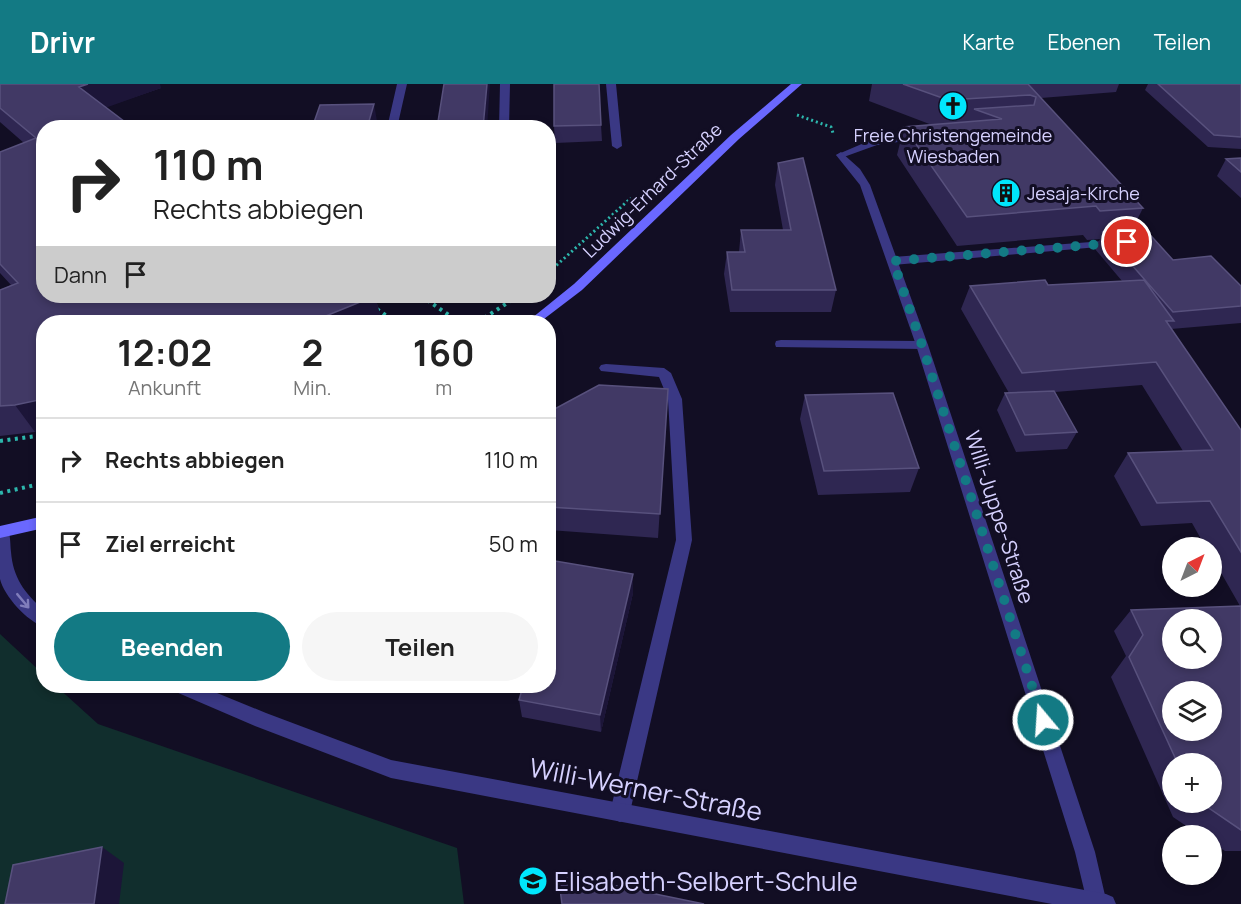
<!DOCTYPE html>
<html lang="de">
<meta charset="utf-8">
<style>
:root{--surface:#fff;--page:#f6f6f6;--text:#222;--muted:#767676;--line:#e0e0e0;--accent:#137a84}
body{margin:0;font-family:Manrope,sans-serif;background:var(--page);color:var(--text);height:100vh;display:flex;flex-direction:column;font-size:22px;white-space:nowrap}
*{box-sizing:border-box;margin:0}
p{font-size:20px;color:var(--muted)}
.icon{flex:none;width:33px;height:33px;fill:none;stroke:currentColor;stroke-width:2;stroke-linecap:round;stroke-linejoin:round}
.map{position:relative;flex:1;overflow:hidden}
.side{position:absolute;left:36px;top:231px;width:520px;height:378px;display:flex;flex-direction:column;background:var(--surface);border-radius:24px;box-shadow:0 3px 9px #0003}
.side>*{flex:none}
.banner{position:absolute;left:36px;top:36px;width:520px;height:183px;border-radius:24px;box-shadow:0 3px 9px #0003;background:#fff;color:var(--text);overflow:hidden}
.needle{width:39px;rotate:42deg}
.fabs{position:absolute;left:1162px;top:453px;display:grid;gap:12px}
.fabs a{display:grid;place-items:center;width:60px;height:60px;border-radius:50%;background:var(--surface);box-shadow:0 3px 9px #0003;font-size:30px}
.pin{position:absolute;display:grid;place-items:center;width:51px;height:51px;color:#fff;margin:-26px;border:3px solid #fff;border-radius:50%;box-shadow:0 2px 6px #0007}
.me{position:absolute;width:66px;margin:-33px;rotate:342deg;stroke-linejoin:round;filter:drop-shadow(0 0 4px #0008)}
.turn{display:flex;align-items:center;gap:21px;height:126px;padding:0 18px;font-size:27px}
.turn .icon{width:78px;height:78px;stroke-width:2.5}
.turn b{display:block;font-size:42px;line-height:51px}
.then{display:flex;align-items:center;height:57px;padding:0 18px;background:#0003;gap:12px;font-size:22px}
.eta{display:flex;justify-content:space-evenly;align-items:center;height:102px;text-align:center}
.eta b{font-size:36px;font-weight:700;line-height:42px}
.action{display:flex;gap:12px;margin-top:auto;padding:12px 18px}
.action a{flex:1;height:69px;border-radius:36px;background:var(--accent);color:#fff;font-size:24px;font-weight:700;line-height:69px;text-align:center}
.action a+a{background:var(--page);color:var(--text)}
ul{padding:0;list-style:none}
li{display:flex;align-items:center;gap:18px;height:84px;padding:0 18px;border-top:2px solid var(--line)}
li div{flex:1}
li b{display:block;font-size:22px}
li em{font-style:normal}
header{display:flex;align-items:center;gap:36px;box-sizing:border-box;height:84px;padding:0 30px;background:var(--accent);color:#fff}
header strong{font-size:28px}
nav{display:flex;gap:33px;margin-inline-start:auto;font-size:21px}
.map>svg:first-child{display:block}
</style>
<header>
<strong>Drivr</strong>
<nav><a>Karte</a><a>Ebenen</a><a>Teilen</a></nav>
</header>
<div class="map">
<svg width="1241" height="820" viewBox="0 0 1241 820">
<rect width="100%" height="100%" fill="#120e24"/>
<!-- green -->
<path fill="#112e2d" d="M0,550L43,590L44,602H56L98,640L457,764L464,820H0Z"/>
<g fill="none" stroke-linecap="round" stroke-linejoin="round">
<!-- path-far1 -->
<path stroke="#2db7ad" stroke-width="3" stroke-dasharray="2 3" stroke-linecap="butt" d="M797,31L831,43L833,49
M549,188L631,114"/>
<!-- path -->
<path stroke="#2db7ad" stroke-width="4" stroke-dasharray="3 4.5" stroke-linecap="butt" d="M421,212L459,238
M377,225L392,236L388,238
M478,238L518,212
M0,357L44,351
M0,409L44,399"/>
<!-- service -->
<path fill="#3a3884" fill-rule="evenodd" d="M922,49L927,52L926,54L877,61L841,74L836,71L871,56Z
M1117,156L1121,157V161L893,181L887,177L893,173Z
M781,256L922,257L928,261L922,265L776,263L775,260L776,257Z
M606,280L664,284L671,289L682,315L692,456L630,728L627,735L620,738L613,735L610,728L676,456L668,315L659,293L601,287L599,284L601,281Z"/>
<!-- minor -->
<path fill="#3a3884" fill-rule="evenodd" d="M397,0H407L397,44H387Z
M500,0H510L509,44H499Z
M606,0H616L622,62L617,65L612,62Z
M841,68L860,85L870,101L928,261L1095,768L1107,820H1087V818L1075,768L916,261L860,101L836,71Z"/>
<!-- tertiary -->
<path fill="#3a3884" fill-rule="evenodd" d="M2,442L7,444C11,451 10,460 11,468C13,493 24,509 44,526V543C27,537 4,512 0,495C0,479 0,459 0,443Z
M173,602H200L266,629L391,676L1106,810L1113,813L1116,820H1052L391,694L255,642L176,608Z"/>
<!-- secondary -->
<path fill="#6a68ff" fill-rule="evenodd" d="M791,0H802L739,55L582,206L540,238H527L574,200L731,51Z
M44,432V444L0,454V442Z"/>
</g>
<!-- wall -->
<path fill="#2f2752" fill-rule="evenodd" d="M0,0L161,4L44,44L375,212L382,238H44L35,348L0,352V206L11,201L0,189V68L24,59L0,38Z
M872,0H1119L1116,8L1041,14L1143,124L1132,146L1173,176L1241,202V239L1171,245L1241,346V767H1225L1212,759V752H1201L1173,733L1111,593L1126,572L1114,547L1131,526L1240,522L1212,473V464H1206L1192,439L1141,442L1114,392L1128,369L1183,367L1142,301L1055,308L1077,348L1067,365L1016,368L997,326L1005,309H1009L961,225L970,202L1048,201L1122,197L1095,165L1100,155L1087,156L1083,151L957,162L897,71L904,43L932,41L869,17ZM1173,680H1212V718H1173Z
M1148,0H1241V65L1208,63L1145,6Z
M601,41L602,57L555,59L554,42Z
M1241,74V114L1217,92L1226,75Z
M778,79L836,206L831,228H730L724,190L727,168H739L741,146H783L775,101Z
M668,305L658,454L549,446V328Z
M805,311L919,384L910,408L818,411L800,335Z
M633,490V509L601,648L522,633L519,616Z"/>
<!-- shaded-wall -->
<path fill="#1c1538" d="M88,0H160L161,4L91,29L79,3Z
M487,0H490L487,44H483Z
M374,20L377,37L376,44H367Z
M375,212L382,238H311Z
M44,315V346L35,348L15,321Z
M633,490V509L601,648L600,631Z
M102,763L124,779L119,820H94Z"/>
<!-- building -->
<path fill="#413965" stroke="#58517d" stroke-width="1.5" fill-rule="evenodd" d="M0,0H88L79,3L133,44H44V212H375L311,238H44V315L15,321L0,322V206L18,199L0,180V68L36,54L0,24Z
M444,0H487L483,44H437Z
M554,0H599L601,41L554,42Z
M903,0H1028L1143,124L1100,127L1096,122L967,133L904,43L1002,35L974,25L1034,21L1036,13L1030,11L948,16Z
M1158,0H1241V53L1214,51Z
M374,20L367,44H312L320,21Z
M803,74L836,206H732L727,168H745L741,146H791L778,79Z
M1241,74V88L1226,75Z
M1143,143L1173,176L1211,172L1241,202V222L1173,228L1103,148L1140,145Z
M1045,196L1048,201L1144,196L1174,237H1166L1241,346V468L1210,417L1157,419L1128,369L1213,366L1156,278L1022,289L970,202Z
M599,301L668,305L660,430L549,423V328Z
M1054,307L1077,348L1025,351L1005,309Z
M893,309L919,384L824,387L805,311Z
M549,476L633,490L600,631L519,616L523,602H549Z
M1241,522V746L1200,718H1212V680H1178L1129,573L1143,551L1131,526ZM1173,536H1212V574H1173ZM1173,608H1212V646H1173Z
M102,763L94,820H5L13,781Z
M558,790L704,820H562Z"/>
<!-- one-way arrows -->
<defs><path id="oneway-shaft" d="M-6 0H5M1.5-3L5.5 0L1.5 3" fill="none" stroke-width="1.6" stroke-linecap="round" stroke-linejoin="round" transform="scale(1.5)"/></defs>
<use stroke="#807dbb" href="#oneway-shaft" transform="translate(23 517) rotate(50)"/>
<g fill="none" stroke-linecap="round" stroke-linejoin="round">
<!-- route -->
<path stroke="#137a84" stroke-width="10" stroke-dasharray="0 18" d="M1043,636L922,261L893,177L1127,158"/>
</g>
<!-- icons -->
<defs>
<g id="church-disc" transform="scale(1.5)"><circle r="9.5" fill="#00e6fc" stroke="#120e24"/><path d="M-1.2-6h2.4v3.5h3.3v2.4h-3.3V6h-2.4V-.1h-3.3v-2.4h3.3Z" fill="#111"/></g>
<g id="building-disc" transform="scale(1.5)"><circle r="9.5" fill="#00e6fc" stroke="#120e24"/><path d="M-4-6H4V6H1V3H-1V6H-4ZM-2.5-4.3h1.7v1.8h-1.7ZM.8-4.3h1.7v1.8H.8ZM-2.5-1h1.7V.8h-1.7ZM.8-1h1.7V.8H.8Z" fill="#111"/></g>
<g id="school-disc" transform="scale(1.5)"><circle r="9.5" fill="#00e6fc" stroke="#120e24"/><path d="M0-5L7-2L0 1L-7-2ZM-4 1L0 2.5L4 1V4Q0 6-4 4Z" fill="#111"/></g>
</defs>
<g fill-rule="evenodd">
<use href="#church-disc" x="953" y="22"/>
<use href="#building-disc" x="1006" y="109"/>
<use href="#school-disc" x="533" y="797"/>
</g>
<g text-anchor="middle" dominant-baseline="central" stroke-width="6" stroke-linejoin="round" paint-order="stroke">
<!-- far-poi labels -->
<g font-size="18" fill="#d6d1ff" stroke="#120e24">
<text x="953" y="51">Freie Christengemeinde<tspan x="953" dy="21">Wiesbaden</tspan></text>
<text x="1027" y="109" text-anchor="start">Jesaja-Kirche</text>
</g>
<!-- far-street labels -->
<g font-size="18" fill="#d6d1ff" stroke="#120e24">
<text transform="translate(652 106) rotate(-44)">Ludwig-Erhard-Straße</text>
</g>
<!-- street labels -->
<g font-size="21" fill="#d6d1ff" stroke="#120e24">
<text transform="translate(1000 433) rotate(72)">Willi-Juppe-Straße</text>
</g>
<!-- near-street labels -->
<g font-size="26" fill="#d6d1ff" stroke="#120e24">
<text transform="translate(646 705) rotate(11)">Willi-Werner-Straße</text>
</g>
<!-- near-poi labels -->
<g font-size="26" fill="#d6d1ff" stroke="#120e24" text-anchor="start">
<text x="554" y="797">Elisabeth-Selbert-Schule</text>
</g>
</g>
</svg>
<div class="fabs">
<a><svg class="needle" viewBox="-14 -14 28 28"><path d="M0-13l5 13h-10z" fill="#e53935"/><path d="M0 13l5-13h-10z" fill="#767676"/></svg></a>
<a><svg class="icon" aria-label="search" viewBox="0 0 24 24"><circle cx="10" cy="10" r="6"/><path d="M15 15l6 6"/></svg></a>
<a><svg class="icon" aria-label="layers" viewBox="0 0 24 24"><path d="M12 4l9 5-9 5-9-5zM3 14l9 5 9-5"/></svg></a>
<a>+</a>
<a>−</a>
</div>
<div class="pin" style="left:1127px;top:158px;background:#d93025"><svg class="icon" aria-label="arrive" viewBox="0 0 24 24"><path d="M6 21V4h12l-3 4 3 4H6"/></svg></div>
<svg class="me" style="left:1043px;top:636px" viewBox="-20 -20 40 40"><circle r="17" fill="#137a84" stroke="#fff" stroke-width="3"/><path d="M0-11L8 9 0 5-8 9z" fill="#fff"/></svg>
<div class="banner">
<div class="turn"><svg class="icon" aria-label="right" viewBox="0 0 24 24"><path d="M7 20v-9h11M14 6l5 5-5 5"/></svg><div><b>110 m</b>Rechts abbiegen</div></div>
<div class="then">Dann<svg class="icon" aria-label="arrive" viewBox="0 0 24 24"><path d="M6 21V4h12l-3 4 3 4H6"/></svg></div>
</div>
<section class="side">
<div class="eta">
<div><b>12:02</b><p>Ankunft</p></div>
<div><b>2</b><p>Min.</p></div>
<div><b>160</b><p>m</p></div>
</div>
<ul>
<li><svg class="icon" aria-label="right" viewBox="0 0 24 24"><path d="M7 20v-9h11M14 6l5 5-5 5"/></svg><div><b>Rechts abbiegen</b></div><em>110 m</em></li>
<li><svg class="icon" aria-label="arrive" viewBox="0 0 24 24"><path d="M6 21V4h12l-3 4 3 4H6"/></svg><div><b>Ziel erreicht</b></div><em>50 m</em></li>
</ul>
<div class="action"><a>Beenden</a><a>Teilen</a></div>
</section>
</div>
